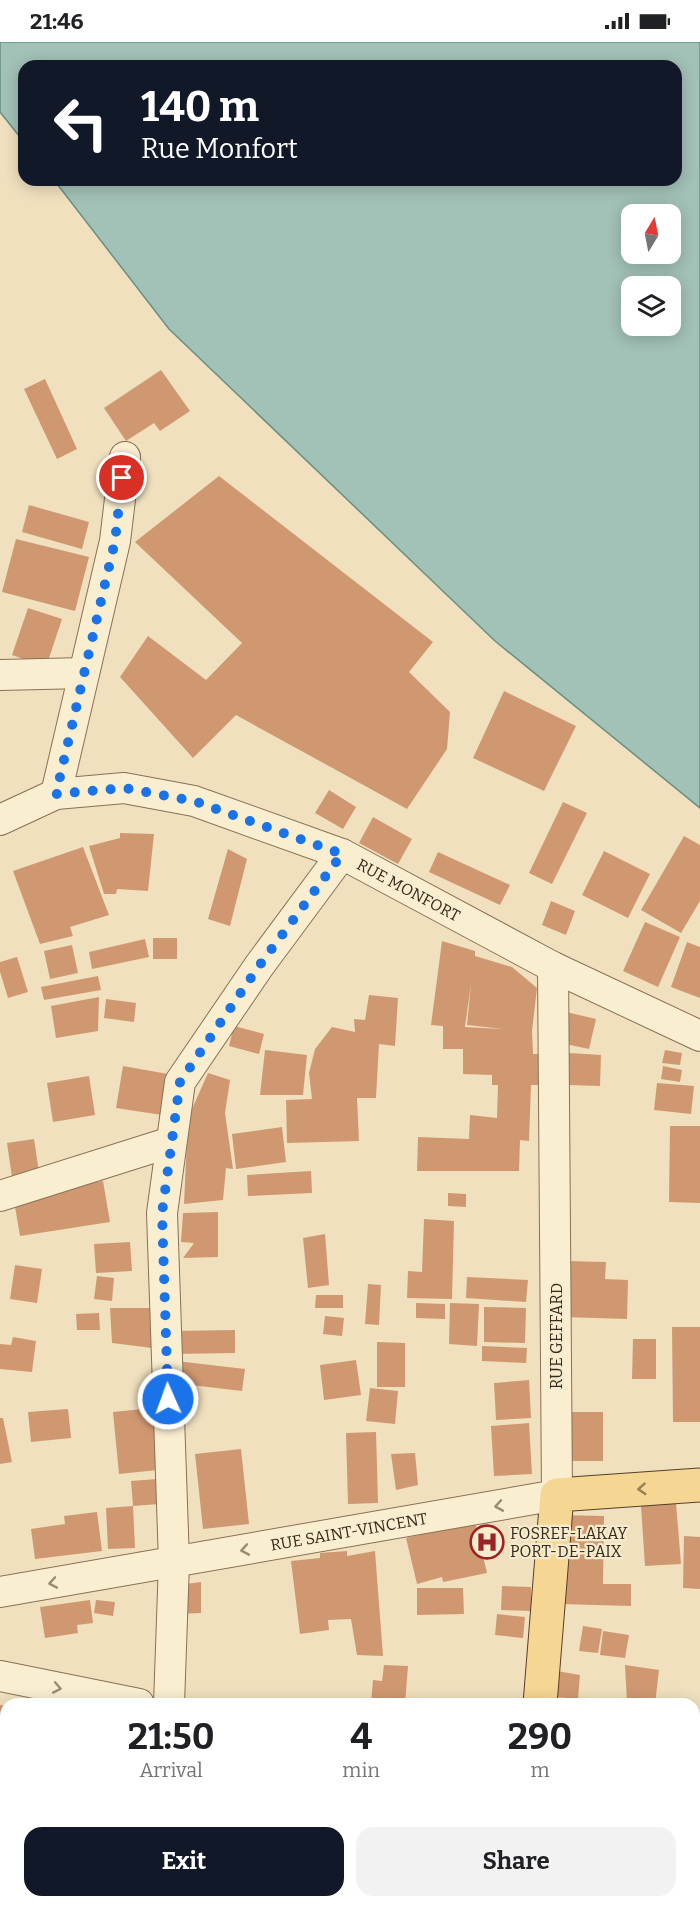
<!DOCTYPE html>
<style>
:root{--surface:#fff;--page:#f2f2f2;--text:#202124;--muted:#757577;--accent:#111827}
body{margin:0;font-family:Bitter,serif;background:var(--page);color:var(--text);height:100vh;display:flex;flex-direction:column;font-size:22px;white-space:nowrap}
*{box-sizing:border-box;margin:0}
p{font-size:20px;color:var(--muted)}
.icon{flex:none;width:33px;height:33px;fill:none;stroke:currentColor;stroke-width:2;stroke-linecap:round;stroke-linejoin:round}
.map{position:relative;flex:1;overflow:hidden}
.side{position:absolute;left:0px;top:1656px;width:700px;height:210px;display:flex;flex-direction:column;background:var(--surface);border-radius:18px 18px 0 0;box-shadow:0 3px 15px #0003}
.side>*{flex:none}
.banner{position:absolute;left:18px;top:18px;width:664px;height:126px;border-radius:18px;box-shadow:0 3px 15px #0003;background:#111827;color:#fff;overflow:hidden}
.needle{width:39px;rotate:10deg}
.buttons{position:absolute;left:621px;top:162px;display:grid;gap:12px}
.buttons a{display:grid;place-items:center;width:60px;height:60px;border-radius:12px;background:var(--surface);box-shadow:0 3px 15px #0003;font-size:30px}
.pin{position:absolute;display:grid;place-items:center;width:51px;height:51px;color:#fff;margin:-26px;border:3px solid #fff;border-radius:50%;box-shadow:0 2px 6px #0007}
.me{position:absolute;width:66px;margin:-33px;rotate:358deg;stroke-linejoin:round;filter:drop-shadow(0 0 4px #0008)}
.turn{display:flex;align-items:center;gap:21px;height:126px;padding:0 24px;font-size:27px}
.turn .icon{width:78px;height:78px;stroke-width:2.5}
.turn b{display:block;font-size:42px;line-height:51px}
.eta{display:flex;justify-content:space-evenly;align-items:center;height:102px;text-align:center}
.eta b{font-size:36px;font-weight:700;line-height:42px}
.cta{display:flex;gap:12px;margin-top:auto;padding:12px 24px}
.cta a{flex:1;height:69px;border-radius:18px;background:var(--accent);color:#fff;font-size:24px;font-weight:700;line-height:69px;text-align:center}
.cta a+a{background:var(--page);color:var(--text)}
.status{display:flex;justify-content:space-between;align-items:center;height:42px;padding:0 30px;background:var(--surface);direction:ltr}
.status svg{height:16px;fill:currentColor}
.map>svg:first-child{display:block}
</style>
<div class="status"><b>21:46</b><svg viewBox="0 0 49 12"><path d="M0 12V9h3v3zM5 12V6h3v6zM10 12V3h3v9zM15 12V0h3v12zM26 1h20v11H26zM47 4h2v5h-2z"/></svg></div>
<div class="map">
<svg width="700" height="1866" viewBox="0 0 700 1866">
<rect width="100%" height="100%" fill="#f0e0be"/>
<!-- water -->
<path fill="#a2c1b7" stroke="#698f85" stroke-width="1.5" fill-rule="evenodd" d="M0,0H700V766L495,599L169,287L54,138H676V24H24V100L0,70ZM632,172H670V212H632ZM632,244H670V284H632Z"/>
<!-- building -->
<path fill="#d09871" fill-rule="evenodd" d="M161,328L190,369L160,389L154,381L126,399L104,366Z
M45,337L77,407L57,417L24,347Z
M219,434L433,600L409,630L450,670L447,707L407,767L236,673L193,716L120,635L148,594L206,638L242,601L135,500Z
M29,463L89,480L82,507L22,490Z
M16,497L89,515L75,569L2,550Z
M28,566L62,577L46,625L12,613Z
M504,649L576,684L544,749L473,716Z
M329,748L356,765L343,787L315,771Z
M563,760L587,771L552,842L529,831Z
M373,775L412,797L398,822L359,801Z
M120,791L154,792L148,849L117,847L116,852H104L89,804L120,796Z
M684,794L700,803V859L681,891L641,868Z
M83,805L109,873L70,885L73,894L40,902L13,829Z
M228,807L247,817L230,884L208,877Z
M604,809L650,832L628,876L582,853Z
M438,810L510,843L500,863L429,830Z
M551,859L575,869L566,893L542,883Z
M645,880L680,895L658,945L623,929Z
M153,896H177V917H153Z
M145,897L149,915L92,927L89,910Z
M442,899L475,909V914L512,925L537,946L532,989L533,1012H538V1043H531L529,1099L520,1098L519,1129H417L418,1095L469,1097L470,1073L497,1076L498,1043H492V1033L463,1032V1007H443V984L431,983ZM471,942L467,983L503,987L465,985Z
M687,900L700,905V956L671,945Z
M72,903L78,931L50,937L44,909Z
M17,915L28,950L8,956L0,930V920Z
M98,934L101,948L44,958L41,945Z
M369,953L398,956L395,1004L379,1002L376,1056H357L359,1099L287,1101L286,1058L312,1057L309,1031L315,1007L332,985L355,990L354,977L365,978Z
M99,955L98,989L56,996L51,964Z
M106,957L136,961L134,980L104,976Z
M562,969L596,977L589,1007L556,1000Z
M234,984L264,992L259,1012L229,1004Z
M265,1008L307,1013L303,1053H260Z
M665,1008L682,1011L680,1023L662,1021Z
M569,1011L601,1013L600,1044L568,1043Z
M123,1024L168,1032L162,1073L116,1066Z
M663,1024L682,1028L680,1040L661,1037Z
M208,1031L230,1038L225,1071L233,1127L226,1126L223,1158L184,1162L187,1097L192,1067Z
M89,1034L95,1073L53,1080L47,1041Z
M657,1041L694,1044L691,1072L654,1068Z
M670,1084H700V1161L669,1160Z
M282,1085L286,1120L236,1127L232,1092Z
M34,1097L40,1137L13,1142L7,1101Z
M311,1129L312,1151L248,1154L247,1133Z
M103,1139L110,1180L20,1194L13,1153Z
M448,1151L466,1152V1165L448,1164Z
M218,1170V1215L183,1216L194,1201L181,1200L183,1171Z
M424,1177L454,1179L452,1257L407,1256L408,1229L422,1230Z
M325,1192L329,1243L308,1246L303,1196Z
M130,1200L132,1229L96,1231L94,1202Z
M567,1219L606,1220L605,1237L628,1238L627,1277L564,1275Z
M15,1223L42,1227L37,1261L10,1257Z
M97,1234L114,1236L112,1259L94,1257Z
M467,1235L528,1238L526,1260L466,1256Z
M368,1242L381,1243L379,1283L365,1282Z
M316,1253H343V1266H315Z
M416,1261L445,1262V1277L416,1276Z
M450,1261L479,1262L477,1304L449,1302Z
M484,1265L526,1266L525,1301L484,1300Z
M110,1266H153L152,1306L112,1301Z
M99,1271L100,1288H77L76,1272Z
M325,1274L344,1276L342,1294L323,1292Z
M672,1285H700V1380H673Z
M235,1288V1311L173,1312L172,1289Z
M13,1295L36,1299L32,1330L0,1327V1302L11,1303Z
M633,1297H656V1337H632Z
M377,1300L405,1301V1345H377Z
M482,1304L527,1306L526,1321L482,1319Z
M356,1318L361,1353L324,1358L320,1323Z
M176,1319L245,1327L242,1349L174,1341Z
M529,1338L531,1376L496,1378L494,1341Z
M370,1346L398,1349L395,1382L366,1379Z
M152,1366L158,1428L119,1432L113,1370Z
M68,1367L71,1396L31,1400L28,1370Z
M562,1370H603V1419H561Z
M0,1376H3L12,1420L0,1422Z
M529,1381L532,1432L494,1434L491,1384Z
M376,1390L378,1461L348,1462L346,1391Z
M241,1407L249,1482L203,1487L195,1412Z
M415,1411L418,1443L396,1448L391,1412Z
M157,1437L159,1462L133,1464L131,1439Z
M676,1461L681,1522L645,1524L641,1464Z
M133,1464L135,1506L108,1507L106,1466Z
M97,1470L102,1509L35,1517L31,1487L65,1482L64,1474Z
M561,1473L604,1474L603,1542H631V1564L559,1562Z
M475,1480L487,1531L443,1540L442,1535L417,1542L406,1496Z
M684,1494L700,1495V1547L683,1546Z
M347,1509V1514L375,1509L383,1614L357,1613L351,1577L328,1578L329,1588L300,1592L291,1519L320,1516V1511Z
M201,1540V1571L176,1572L178,1543Z
M502,1544L531,1545V1569L501,1568Z
M417,1546H463L464,1572L417,1573Z
M90,1558L93,1581L77,1583L78,1591L45,1596L40,1565Z
M96,1558L115,1560L113,1574L94,1571Z
M497,1572L525,1575L523,1596L495,1593Z
M583,1584L602,1587L598,1611L579,1609Z
M603,1589L629,1593L625,1616L600,1613Z
M384,1623L408,1624L405,1662L371,1661L373,1638L382,1639Z
M625,1623L659,1628L655,1662L627,1661Z
M557,1629L580,1633L578,1657L554,1655Z
M0,1663L6,1664L5,1706L0,1705Z
M694,1694H700V1722H694Z
M0,1712L6,1713L4,1741L0,1740Z
M694,1764H700L699,1792H694Z
M53,1860H90L89,1866H52Z
M218,1860H243L244,1866H219Z
M293,1860H312L311,1866H293Z
M396,1860H433L434,1866H397Z"/>
<g fill="none" stroke-linecap="round" stroke-linejoin="round">
<!-- street casing -->
<g stroke="#897056" stroke-width="32">
<g id="street">
<path d="M0,633L84,631"/>
<path d="M56,752L115,499L125,415"/>
<path id="s1" d="M0,778L56,752L124,746L194,759L342,812L553,925L700,994"/>
<path d="M0,1154L171,1100"/>
<path id="s2" d="M0,1550L557,1453L553,925"/>
<path d="M0,1634L139,1662"/>
<path d="M169,1662L174,1520L162,1171L180,1040L259,924L342,812"/>
<path d="M141,1866L142,1860"/>
</g>
</g>
<!-- primary casing -->
<g stroke="#563e2b" stroke-width="35">
<path id="primary" d="M540,1662L557,1453L700,1443
M694,1733L700,1734
M538,1860L539,1866"/>
</g>
<!-- street -->
<use href="#street" stroke="#faeed1" stroke-width="30"/>
<!-- primary -->
<use href="#primary" stroke="#f6d693" stroke-width="33"/>
</g>
<!-- one-way arrows -->
<defs><path id="oneway-chevron" d="M-2-3.5L2.5 0L-2 3.5" fill="none" stroke-width="1.6" stroke-linecap="round" stroke-linejoin="round" transform="scale(1.5)"/></defs>
<use stroke="#968057" href="#oneway-chevron" transform="translate(642 1447) rotate(176)"/>
<g stroke="#988c76">
<use href="#oneway-chevron" transform="translate(499 1464) rotate(170)"/>
<use href="#oneway-chevron" transform="translate(245 1508) rotate(170)"/>
<use href="#oneway-chevron" transform="translate(53 1541) rotate(170)"/>
<use href="#oneway-chevron" transform="translate(57 1646) rotate(11)"/>
</g>
<g fill="none" stroke-linecap="round" stroke-linejoin="round">
<!-- route -->
<path stroke="#1a73e8" stroke-width="10" stroke-dasharray="0 18" d="M122,436L115,499L56,752L124,746L194,759L342,812L259,924L180,1040L162,1171L168,1357"/>
</g>
<!-- icons -->
<defs>
<g id="hospital-ring" transform="scale(1.725)"><circle r="9.5" fill="#f7ebce" stroke="#9b2325" stroke-width="1.5"/><path d="M-5-5h3v3.5h4V-5h3V5h-3V1.5h-4V5h-3Z" fill="#9b2325"/></g>
</defs>
<g fill-rule="evenodd">
<use href="#hospital-ring" x="487" y="1500"/>
</g>
<g text-anchor="middle" dominant-baseline="central" stroke-width="4.5" stroke-linejoin="round" paint-order="stroke">
<!-- street labels -->
<g font-size="16" fill="#37291b" stroke="#f7ebce">
<text stroke="none"><textPath href="#s1" startOffset="434">RUE MONFORT</textPath></text>
<text transform="translate(556 1294) rotate(-90)">RUE GEFFARD</text>
<text stroke="none"><textPath href="#s2" startOffset="354">RUE SAINT-VINCENT</textPath></text>
</g>
<!-- poi labels -->
<g font-size="16" fill="#37291b" stroke="#f7ebce" text-anchor="start">
<text x="510" y="1491">FOSREF-LAKAY<tspan x="510" dy="18">PORT-DE-PAIX</tspan></text>
</g>
</g>
</svg>
<div class="buttons">
<a><svg class="needle" viewBox="-14 -14 28 28"><path d="M0-13l5 13h-10z" fill="#e53935"/><path d="M0 13l5-13h-10z" fill="#757577"/></svg></a>
<a><svg class="icon" aria-label="layers" viewBox="0 0 24 24"><path d="M12 4l9 5-9 5-9-5zM3 14l9 5 9-5"/></svg></a>
</div>
<div class="pin" style="left:122px;top:436px;background:#d93025"><svg class="icon" aria-label="arrive" viewBox="0 0 24 24"><path d="M6 21V4h12l-3 4 3 4H6"/></svg></div>
<svg class="me" style="left:168px;top:1357px" viewBox="-20 -20 40 40"><circle r="17" fill="#1a73e8" stroke="#fff" stroke-width="3"/><path d="M0-11L8 9 0 5-8 9z" fill="#fff"/></svg>
<div class="banner">
<div class="turn"><svg class="icon" aria-label="left" viewBox="0 0 24 24"><path d="M17 20v-9H6M10 6l-5 5 5 5"/></svg><div><b>140 m</b>Rue Monfort</div></div>
</div>
<section class="side">
<div class="eta">
<div><b>21:50</b><p>Arrival</p></div>
<div><b>4</b><p>min</p></div>
<div><b>290</b><p>m</p></div>
</div>
<div class="cta"><a>Exit</a><a>Share</a></div>
</section>
</div>
